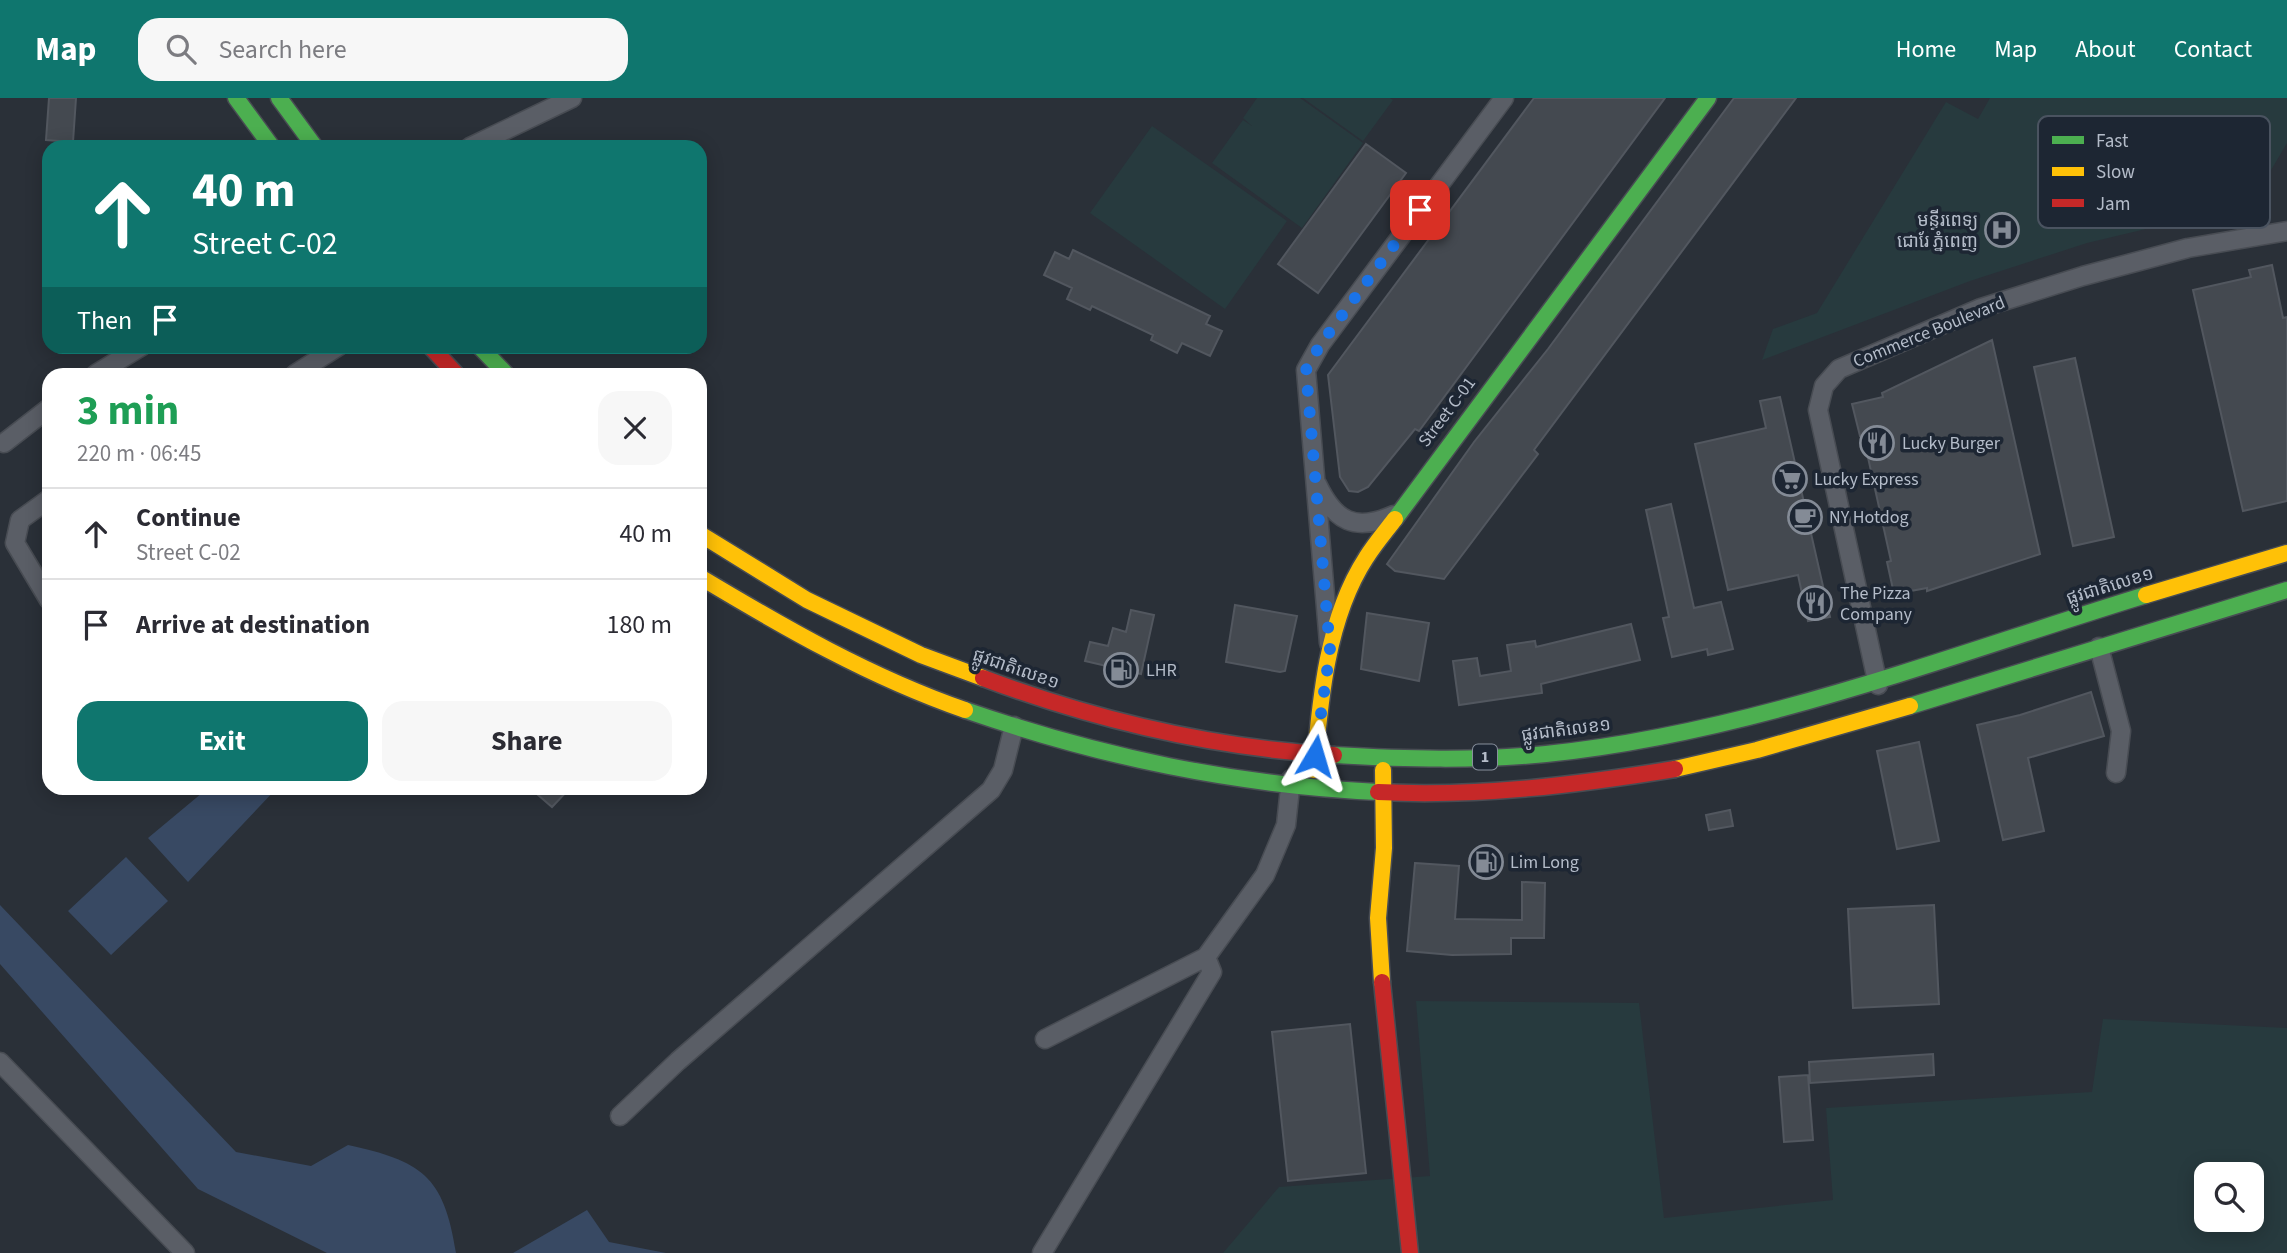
<!DOCTYPE html>
<meta charset="utf-8">
<style>
:root{--surface:#fff;--page:#f7f7f7;--text:#2b2b33;--muted:#7c7c81;--line:#e1e1e2;--accent:#0f766e}
body{margin:0;font-family:"Source Sans 3","Noto Sans Khmer",sans-serif;background:var(--page);color:var(--text);height:100vh;display:flex;flex-direction:column;font-size:26px;white-space:nowrap}
*{box-sizing:border-box;margin:0}
p{font-size:23px;color:var(--muted)}
.icon{flex:none;width:38px;height:38px;fill:none;stroke:currentColor;stroke-width:2;stroke-linecap:round;stroke-linejoin:round}
.map{position:relative;flex:1;overflow:hidden}
.panel{position:absolute;left:42px;top:270px;width:665px;height:427px;display:flex;flex-direction:column;background:var(--surface);border-radius:21px;box-shadow:0 4px 18px #0003}
.panel>*{flex:none}
.guide{position:absolute;left:42px;top:42px;width:665px;height:214px;border-radius:21px;box-shadow:0 4px 18px #0003;background:#0f766e;color:#fff;overflow:hidden}
.fabs{position:absolute;left:2194px;top:1064px;display:grid;gap:14px}
.fabs a{display:grid;place-items:center;width:70px;height:70px;border-radius:14px;background:var(--surface);box-shadow:0 4px 18px #0003;font-size:35px}
.pin{position:absolute;display:grid;place-items:center;width:60px;height:60px;color:#fff;margin:-30px;border-radius:14px;box-shadow:0 4px 10px #0006}
.me{position:absolute;width:77px;margin:-38px;rotate:7deg;stroke-linejoin:round;filter:drop-shadow(0 0 5px #0008)}
.turn{display:flex;align-items:center;gap:24px;height:147px;padding:0 35px;font-size:32px}
.turn .icon{width:91px;height:91px;stroke-width:2.5}
.turn b{display:block;font-size:49px;line-height:60px}
.then{display:flex;align-items:center;height:66px;padding:0 35px;background:#0003;gap:14px;font-size:26px}
.round{display:grid;place-items:center;flex:none;width:74px;height:74px;border-radius:21px;background:var(--page)}
.head{display:flex;align-items:center;justify-content:space-between;height:119px;padding:0 35px}
h1{font-size:42px;font-weight:700;line-height:52px;color:#1e9e55}
.primary-button{display:flex;gap:14px;margin-top:auto;padding:14px 35px}
.primary-button a{flex:1;height:80px;border-radius:21px;background:var(--accent);color:#fff;font-size:28px;font-weight:700;line-height:80px;text-align:center}
.primary-button a+a{background:var(--page);color:var(--text)}
ul{padding:0;list-style:none}
li{display:flex;align-items:center;gap:21px;height:91px;padding:0 35px;border-top:2px solid var(--line)}
li div{flex:1}
li b{display:block;font-size:26px}
li em{font-style:normal}
header{display:flex;align-items:center;gap:42px;box-sizing:border-box;height:98px;padding:0 35px;background:var(--accent);color:#fff}
header strong{font-size:33px}
nav{display:flex;gap:38px;margin-inline-start:auto;font-size:24px}
.search{width:490px;height:63px;background:var(--page);display:flex;align-items:center;gap:18px;box-sizing:border-box;padding:0 24px;border-radius:21px;color:var(--muted);font-size:26px}
.map>svg:first-child{display:block}
</style>
<header>
<strong>Map</strong>
<div class="search"><svg class="icon" aria-label="search" viewBox="0 0 24 24"><circle cx="10" cy="10" r="6"/><path d="M15 15l6 6"/></svg>Search here</div>
<nav><a>Home</a><a>Map</a><a>About</a><a>Contact</a></nav>
</header>
<div class="map">
<svg width="2287" height="1155" viewBox="0 0 2287 1155">
<rect width="100%" height="100%" fill="#2a3038"/>
<!-- green -->
<path fill="#273a3e" fill-rule="evenodd" d="M1257,0H1300L1363,45L1302,130L1212,65L1243,22L1252,28L1243,20Z
M1303,0H1390L1393,2L1363,43Z
M1990,0H2287V45L2251,106L2087,145L1970,183L1762,262L1773,231L1817,215L1946,4L1978,21Z
M1152,28L1287,123L1225,211L1090,115Z
M1416,903L1639,905L1664,1120L1833,1102L1826,1010L2092,994L2103,921L2287,930V1155H1223L1279,1089L1430,1078ZM2207,1076H2252V1122H2207Z"/>
<!-- water -->
<path fill="#384963" d="M208,690H277L188,784L148,740Z
M126,759L168,803L111,857L68,813Z
M0,807L236,1054L311,1068L348,1047C421,1063 444,1077 456,1155H327L198,1091L0,866Z
M587,1112L609,1144L666,1155H513Z"/>
<!-- building -->
<path fill="#444950" stroke="#52575f" stroke-width="2" d="M49,0H76L73,44L46,42Z
M1534,0H1665L1419,333L1415,331L1368,389L1358,394L1349,393L1340,379L1328,277Z
M1734,0H1796L1534,352L1538,356L1444,481L1395,473L1387,466L1474,344L1548,251Z
M1366,46L1406,75L1318,195L1278,166Z
M1073,152L1210,218L1206,226L1222,233L1210,258L1182,245L1177,255L1151,242L1153,237L1092,208L1090,212L1067,201L1072,190L1044,177L1055,154L1069,161Z
M2272,167L2283,220L2287,219V403L2243,413L2193,192L2251,179L2249,172Z
M1992,242L2040,456L1927,493V490L1894,496L1887,464L1891,463L1863,337L1860,338L1852,306L1883,299L1882,295Z
M2075,260L2114,439L2073,448L2034,269Z
M1780,299L1830,519L1808,523L1798,477L1728,492L1695,346L1766,330L1760,303Z
M1671,406L1694,510L1721,504L1733,551L1708,557L1707,551L1672,559L1663,520L1669,519L1646,412Z
M1235,507L1297,518L1285,573L1280,574L1226,564Z
M1131,512L1154,517L1141,576L1085,563L1090,544L1108,548L1113,530L1126,534Z
M1367,515L1429,525L1419,583L1361,571Z
M1631,526L1640,562L1541,586L1542,595L1459,607L1453,563L1477,560L1480,578L1511,573L1507,547L1535,543L1536,549Z
M2091,594L2104,638L2028,660L2044,733L2003,742L1977,627L2020,617Z
M1919,644L1939,743L1897,751L1877,653Z
M530,690H570L552,709Z
M1730,712L1733,728L1709,732L1706,717Z
M1415,765L1459,768L1455,821L1522,822V784L1545,785L1544,840H1511V856L1452,857L1407,853Z
M1934,807L1939,906L1853,910L1848,811Z
M1350,926L1366,1075L1288,1083L1272,934Z
M1933,956L1934,977L1810,985L1809,964Z
M1808,977L1813,1042L1784,1044L1779,979Z"/>
<g fill="none" stroke-linecap="round" stroke-linejoin="round">
<!-- street casing -->
<g stroke="#484c53" stroke-width="21">
<path id="street" d="M470,49L572,0
M96,276L142,248
M295,276L339,248
M4,345L49,310
M1317,386C1335,424 1355,434 1394,417
M49,401L20,422L15,445L49,502
M1329,545L1306,272L1320,247L1504,0
M2099,549L2121,633L2116,675
M1878,587L1818,312L1824,288L1839,271L1981,210L2083,178L2188,150L2287,133
M1045,941L1206,859L1265,777L1286,727L1291,681
M0,964L185,1155
M620,1018L678,963L991,692L1003,672L1014,628
M1042,1155L1212,874L1206,859"/>
</g>
<!-- fast casing -->
<g stroke="#484c53" stroke-width="19">
<path id="fast" d="M236,0L272,49
M279,0L315,49
M479,248L506,276
M1395,421L1708,0
M1910,608L2287,492
M965,612C1101,659 1234,687 1378,694
M1334,657C1405,661 1476,663 1546,656C1752,635 1950,557 2146,497"/>
</g>
<!-- slow casing -->
<g stroke="#484c53" stroke-width="19">
<path id="slow" d="M700,436L807,502L921,557L983,580
M700,479C785,530 870,579 965,612
M2146,497L2287,455
M1675,671L1757,652L1910,608
M1314,672C1320,602 1327,520 1366,460C1374,447 1385,434 1395,421
M1382,884L1378,820L1384,750L1383,672"/>
</g>
<!-- jam casing -->
<g stroke="#484c53" stroke-width="19">
<path id="jam" d="M430,248L456,276
M983,580C1095,622 1214,650 1334,657
M1378,694C1479,699 1576,687 1675,671
M1382,884L1410,1155"/>
</g>
<!-- street -->
<use href="#street" stroke="#5a5e66" stroke-width="18"/>
<!-- fast -->
<use href="#fast" stroke="#4caf50" stroke-width="16"/>
<!-- slow -->
<use href="#slow" stroke="#ffc107" stroke-width="16"/>
<!-- jam -->
<use href="#jam" stroke="#c62828" stroke-width="16"/>
</g>
<g fill="none" stroke-linecap="round" stroke-linejoin="round">
<!-- route -->
<path stroke="#1a73e8" stroke-width="12" stroke-dasharray="0 21.6" d="M1315,658L1330,552L1306,272L1320,247L1420,112"/>
</g>
<!-- icons -->
<defs>
<g id="hospital-ring" transform="scale(1.75)"><circle r="9.5" fill="#1d2633" stroke="#848b96" stroke-width="1.5"/><path d="M-5-5h3v3.5h4V-5h3V5h-3V1.5h-4V5h-3Z" fill="#848b96"/></g>
<g id="restaurant-ring" transform="scale(1.75)"><circle r="9.5" fill="#1d2633" stroke="#848b96" stroke-width="1.5"/><path d="M-5-6h1v4h1v-4h1v4h1v-4h1v5L-1.5 .5V6h-2V.5L-5-1ZM5-6V6H3V1.5H1.5Q1.5-4 5-6Z" fill="#848b96"/></g>
<g id="supermarket-ring" transform="scale(1.75)"><circle r="9.5" fill="#1d2633" stroke="#848b96" stroke-width="1.5"/><path d="M-6-5.5h2.5l.6 2H6L4.5 2H-2.5L-4.4-4H-6ZM-1.5 3.2a1.3 1.3 0 1 0 .1 0ZM3 3.2a1.3 1.3 0 1 0 .1 0Z" fill="#848b96"/></g>
<g id="cafe-ring" transform="scale(1.75)"><circle r="9.5" fill="#1d2633" stroke="#848b96" stroke-width="1.5"/><path d="M-5.5-4.5H6V0H3Q3 3.5 0 3.5H-2.5Q-5.5 3.5-5.5 0ZM3-3.2v2h1.7v-2ZM-6 4.5H4V6H-6Z" fill="#848b96"/></g>
<g id="fuel-ring" transform="scale(1.75)"><circle r="9.5" fill="#1d2633" stroke="#848b96" stroke-width="1.5"/><path d="M-5.5-6h7V0h2V4h1.3V-2.5L3-4.5l.8-.8L6-3V5H2.5V1h-1V6h-7ZM-4.2-4.7v3.2H.2V-4.7Z" fill="#848b96"/></g>
</defs>
<g fill-rule="evenodd">
<use href="#hospital-ring" x="2002" y="132"/>
<use href="#restaurant-ring" x="1877" y="345"/>
<use href="#supermarket-ring" x="1790" y="381"/>
<use href="#cafe-ring" x="1805" y="419"/>
<use href="#restaurant-ring" x="1815" y="505"/>
<use href="#fuel-ring" x="1121" y="572"/>
<use href="#fuel-ring" x="1486" y="764"/>
</g>
<g text-anchor="middle" dominant-baseline="central" stroke-width="7" stroke-linejoin="round" paint-order="stroke">
<!-- shield labels -->
<rect fill="#1d2633" stroke="#878f9c" stroke-width="2" x="1473" y="646.5" width="24" height="25" rx="5"/>
<g font-size="16" font-weight="bold" fill="#b4bcc9">
<text x="1485" y="659">1</text>
</g>
<!-- poi labels -->
<g font-size="18" fill="#b4bcc9" stroke="#1d2633" text-anchor="start">
<text x="1978" y="122" text-anchor="end">មន្ទីរពេទ្យ<tspan x="1978" dy="21">ជោរែ ភ្នំពេញ</tspan></text>
<text x="1902" y="345">Lucky Burger</text>
<text x="1814" y="381">Lucky Express</text>
<text x="1829" y="419">NY Hotdog</text>
<text x="1840" y="495">The Pizza<tspan x="1840" dy="21">Company</tspan></text>
<text x="1146" y="572">LHR</text>
<text x="1510" y="764">Lim Long</text>
</g>
<!-- street labels -->
<g font-size="18" fill="#b4bcc9" stroke="#1d2633">
<text transform="translate(1929 234) rotate(-22)">Commerce Boulevard</text>
<text transform="translate(1447 314) rotate(-53)">Street C-01</text>
<text transform="translate(2110 488) rotate(-17)">ផ្លូវជាតិលេខ១</text>
<text transform="translate(1016 571) rotate(19)">ផ្លូវជាតិលេខ១</text>
<text transform="translate(1566 632) rotate(-7)">ផ្លូវជាតិលេខ១</text>
</g>
</g>
<!-- legend -->
<rect x="2038" y="18" width="232" height="112" rx="10" fill="#1d2633" stroke="#4a5360" stroke-width="2"/>
<rect x="2052" y="38" width="32" height="8" fill="#4caf50"/>
<rect x="2052" y="69" width="32" height="9" fill="#ffc107"/>
<rect x="2052" y="101" width="32" height="8" fill="#c62828"/>
<g font-size="19" fill="#b4bcc9">
<text x="2096" y="49">Fast</text>
<text x="2096" y="80">Slow</text>
<text x="2096" y="112">Jam</text>
</g>
</svg>
<div class="fabs">
<a><svg class="icon" aria-label="search" viewBox="0 0 24 24"><circle cx="10" cy="10" r="6"/><path d="M15 15l6 6"/></svg></a>
</div>
<div class="pin" style="left:1420px;top:112px;background:#d93025"><svg class="icon" aria-label="arrive" viewBox="0 0 24 24"><path d="M6 21V4h12l-3 4 3 4H6"/></svg></div>
<svg class="me" style="left:1315px;top:658px" viewBox="-20 -20 40 40"><path d="M0-17L14 15 0 8-14 15z" fill="#1a73e8" stroke="#fff" stroke-width="4"/></svg>
<div class="guide">
<div class="turn"><svg class="icon" aria-label="ahead" viewBox="0 0 24 24"><path d="M12 20V5M6 11l6-6 6 6"/></svg><div><b>40 m</b>Street C-02</div></div>
<div class="then">Then<svg class="icon" aria-label="arrive" viewBox="0 0 24 24"><path d="M6 21V4h12l-3 4 3 4H6"/></svg></div>
</div>
<section class="panel">
<div class="head"><div><h1>3 min</h1><p>220 m · 06:45</p></div><a class="round"><svg class="icon" aria-label="close" viewBox="0 0 24 24"><path d="M6 6l12 12M18 6L6 18"/></svg></a></div>
<ul>
<li><svg class="icon" aria-label="ahead" viewBox="0 0 24 24"><path d="M12 20V5M6 11l6-6 6 6"/></svg><div><b>Continue</b><p>Street C-02</p></div><em>40 m</em></li>
<li><svg class="icon" aria-label="arrive" viewBox="0 0 24 24"><path d="M6 21V4h12l-3 4 3 4H6"/></svg><div><b>Arrive at destination</b></div><em>180 m</em></li>
</ul>
<div class="primary-button"><a>Exit</a><a>Share</a></div>
</section>
</div>
